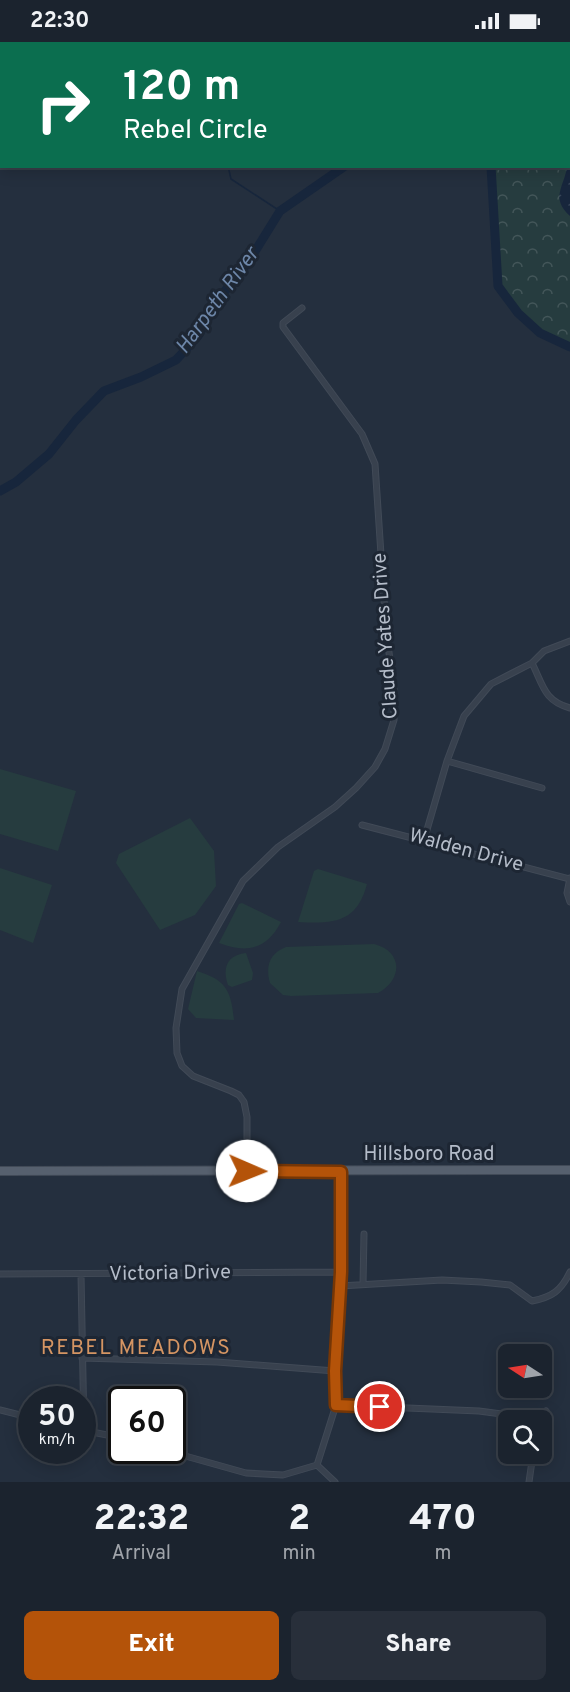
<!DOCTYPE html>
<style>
:root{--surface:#1b232e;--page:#282f3a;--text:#f1f3f6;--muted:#a0a4aa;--line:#39404a;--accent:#b45309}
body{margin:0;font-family:Overpass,sans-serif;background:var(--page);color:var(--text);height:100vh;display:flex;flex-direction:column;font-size:22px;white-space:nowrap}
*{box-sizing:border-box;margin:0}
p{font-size:20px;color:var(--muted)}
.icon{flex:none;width:33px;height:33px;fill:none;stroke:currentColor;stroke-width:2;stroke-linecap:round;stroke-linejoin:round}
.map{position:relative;height:1440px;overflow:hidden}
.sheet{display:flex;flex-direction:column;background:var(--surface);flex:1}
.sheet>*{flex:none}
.hud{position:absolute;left:0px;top:0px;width:570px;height:126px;box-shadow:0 3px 15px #0003,0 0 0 2px var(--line);background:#0b6e4f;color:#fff;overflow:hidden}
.needle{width:39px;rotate:282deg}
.controls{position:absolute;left:498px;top:1302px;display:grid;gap:12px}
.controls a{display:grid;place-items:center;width:54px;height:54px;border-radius:9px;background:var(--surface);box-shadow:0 3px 15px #0003,0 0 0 2px var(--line);font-size:30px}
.speed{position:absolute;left:18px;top:1344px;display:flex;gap:12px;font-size:30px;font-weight:700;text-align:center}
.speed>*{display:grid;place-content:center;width:78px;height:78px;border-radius:50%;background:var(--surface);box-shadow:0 3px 15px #0003,0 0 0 2px var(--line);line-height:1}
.speed small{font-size:15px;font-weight:400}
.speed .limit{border:3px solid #111;border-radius:9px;background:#fff;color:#111}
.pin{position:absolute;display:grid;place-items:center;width:51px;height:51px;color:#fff;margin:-26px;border:3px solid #fff;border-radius:50%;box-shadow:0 2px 6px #0007}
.me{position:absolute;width:66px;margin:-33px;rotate:91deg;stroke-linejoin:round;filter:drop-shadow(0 0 4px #0008)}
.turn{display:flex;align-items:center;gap:21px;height:126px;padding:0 24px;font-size:27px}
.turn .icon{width:78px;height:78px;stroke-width:2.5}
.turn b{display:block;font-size:42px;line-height:51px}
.eta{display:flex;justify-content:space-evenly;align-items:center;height:102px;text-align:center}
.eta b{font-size:36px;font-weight:800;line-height:42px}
.cta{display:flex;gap:12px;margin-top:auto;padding:12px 24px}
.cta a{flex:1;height:69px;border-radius:9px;background:var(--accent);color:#fff;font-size:24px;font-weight:800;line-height:69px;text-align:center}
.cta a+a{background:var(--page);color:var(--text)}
.status{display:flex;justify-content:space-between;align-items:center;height:42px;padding:0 30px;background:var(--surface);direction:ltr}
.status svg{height:16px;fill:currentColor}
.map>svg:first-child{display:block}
</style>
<div class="status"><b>22:30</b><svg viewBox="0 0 49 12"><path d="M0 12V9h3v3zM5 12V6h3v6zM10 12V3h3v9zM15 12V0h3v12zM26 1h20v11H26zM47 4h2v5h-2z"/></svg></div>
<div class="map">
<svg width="570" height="1440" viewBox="0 0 570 1440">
<defs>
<pattern id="park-crowns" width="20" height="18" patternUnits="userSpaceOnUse" patternTransform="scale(1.5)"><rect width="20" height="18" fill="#263c3f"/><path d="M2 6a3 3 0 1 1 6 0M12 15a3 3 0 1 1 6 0" fill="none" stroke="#435659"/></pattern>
<pattern id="water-ripples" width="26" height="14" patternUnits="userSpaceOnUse" patternTransform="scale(1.5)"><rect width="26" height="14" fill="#17263c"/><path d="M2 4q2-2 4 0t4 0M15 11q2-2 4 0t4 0" fill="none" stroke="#364457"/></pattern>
</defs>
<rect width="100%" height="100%" fill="#242f3e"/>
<!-- grass -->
<path fill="#263c3f" d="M0,727L76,749L58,809L0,792Z
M190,776L214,809L216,844L195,873L160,888L116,821L119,812Z
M0,826L52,843L33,901L0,888Z
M318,827L367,842C357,881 333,882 298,880L314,829Z
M242,861L281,880C267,907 247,912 219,901L239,862Z
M374,902C403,909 403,938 378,951L291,954L283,953L270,941C265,924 270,911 286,905Z
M246,911L253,931L252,938L232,945L228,943C222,926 227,913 246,911Z
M197,929C226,938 231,948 234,978L196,976L188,967Z"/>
<!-- park -->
<path fill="url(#park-crowns)" d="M362,0H570V305L540,291L518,271L498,244L491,125L568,124V2H362Z"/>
<!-- water -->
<path fill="url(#water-ripples)" d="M570,70V174C550,156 564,145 567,125L568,124Z"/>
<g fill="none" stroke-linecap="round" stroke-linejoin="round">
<!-- stream -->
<path stroke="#17263c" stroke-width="1.5" d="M266,0V2
M228,124L231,137L280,169"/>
<!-- river -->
<path stroke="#17263c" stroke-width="9" d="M491,124L498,244L518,271L540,291L570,305
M0,449L16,440L49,412L76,378L104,349L141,335L176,318L198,294L221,254L249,219L280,169L345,124"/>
<!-- minor casing -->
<g stroke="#414a57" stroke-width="7">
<path id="minor" d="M532,621C543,643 544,659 570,666
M447,719L542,746
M362,783L570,837
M424,798L447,719L464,674L491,642L532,621L544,609L570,599
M570,836L567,851L570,860
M247,1129V1075L244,1060L239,1053L231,1049L193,1034L182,1024L177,1011L176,986L182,947L243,839L278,805L335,765L356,746L375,725L385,707L394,678V648L386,588L375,422L362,392L283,285V281L302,266
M0,1232L341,1230
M81,1233L84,1388
M363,1242L364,1192
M340,1244L442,1238L481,1240L510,1243L532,1259C552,1255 561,1249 570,1230
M82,1316L217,1320L335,1329
M336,1363L479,1369L509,1373L516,1378
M0,1368L32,1376
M537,1378L546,1369
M82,1388L122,1396
M164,1408L246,1431L283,1433L317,1423L336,1363L335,1329L341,1230V1130
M317,1423L335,1440
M529,1440L533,1412"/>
</g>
<!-- primary casing -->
<g stroke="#414a57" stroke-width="10">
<path id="primary" d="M0,1129L570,1128"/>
</g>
<!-- minor -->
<use href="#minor" stroke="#38414e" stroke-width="5"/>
<!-- primary -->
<use href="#primary" stroke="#56606e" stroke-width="8"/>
</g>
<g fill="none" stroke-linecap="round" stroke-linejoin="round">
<!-- route casing -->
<g stroke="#753606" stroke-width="15">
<path id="route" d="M247,1129L341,1130V1230L335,1329L336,1363L380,1365"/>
</g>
<!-- route -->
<use href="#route" stroke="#b45309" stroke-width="10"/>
</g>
<g text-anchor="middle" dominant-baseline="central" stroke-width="6" stroke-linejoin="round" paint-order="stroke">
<!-- street labels -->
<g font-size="20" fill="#b4bcc9" stroke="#1d2633">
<text transform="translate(386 594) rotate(-94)">Claude Yates Drive</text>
<text transform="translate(466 809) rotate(15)">Walden Drive</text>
<text x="429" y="1113">Hillsboro Road</text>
<text transform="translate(170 1232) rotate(-1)">Victoria Drive</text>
</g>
<!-- water labels -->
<g font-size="21" font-style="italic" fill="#6d86a8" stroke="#1d2633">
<text transform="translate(218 259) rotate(-54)">Harpeth River</text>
</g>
<!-- neighbourhood labels -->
<g font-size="21" letter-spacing="1.5" fill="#d59563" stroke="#1d2633">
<text x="136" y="1306">REBEL MEADOWS</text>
</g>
</g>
</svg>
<div class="controls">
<a><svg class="needle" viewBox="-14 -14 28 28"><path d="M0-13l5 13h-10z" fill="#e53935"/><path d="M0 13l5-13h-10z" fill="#a0a4aa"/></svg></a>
<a><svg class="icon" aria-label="search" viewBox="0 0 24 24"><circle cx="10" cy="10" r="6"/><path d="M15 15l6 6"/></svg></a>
</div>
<div class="speed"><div>50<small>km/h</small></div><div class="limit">60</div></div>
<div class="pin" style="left:380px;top:1365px;background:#d93025"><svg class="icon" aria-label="arrive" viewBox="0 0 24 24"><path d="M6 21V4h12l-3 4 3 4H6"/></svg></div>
<svg class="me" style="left:247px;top:1129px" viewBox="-20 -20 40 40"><circle r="19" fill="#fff"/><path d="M0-13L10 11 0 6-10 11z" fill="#b45309"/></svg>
<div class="hud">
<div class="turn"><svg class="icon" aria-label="right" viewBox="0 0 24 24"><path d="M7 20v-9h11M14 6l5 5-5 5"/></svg><div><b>120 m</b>Rebel Circle</div></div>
</div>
</div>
<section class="sheet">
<div class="eta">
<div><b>22:32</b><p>Arrival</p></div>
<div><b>2</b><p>min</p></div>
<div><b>470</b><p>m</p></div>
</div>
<div class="cta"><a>Exit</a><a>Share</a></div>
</section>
